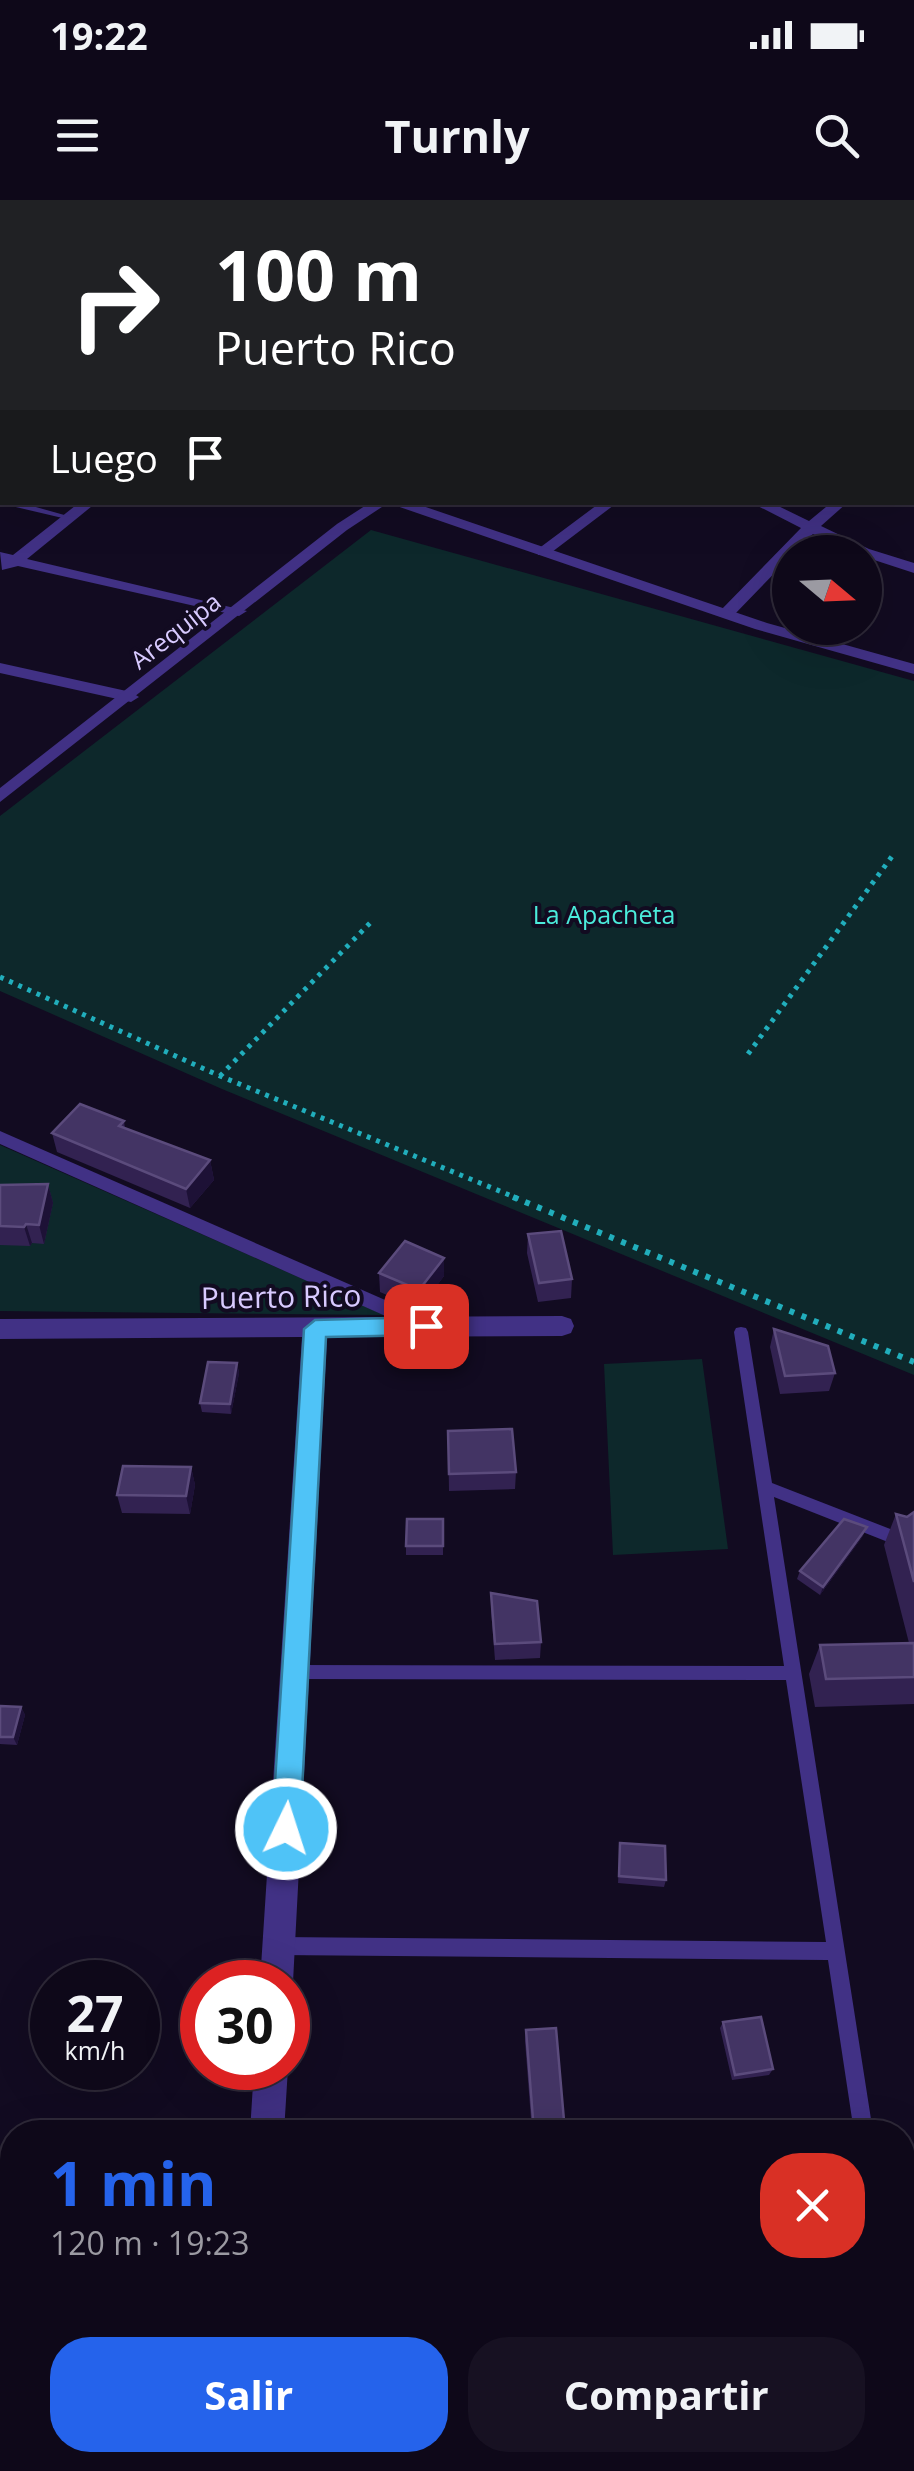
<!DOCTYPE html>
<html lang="es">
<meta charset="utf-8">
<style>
:root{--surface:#0e0819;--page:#171122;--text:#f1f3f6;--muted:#9b9aa2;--line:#2e2938;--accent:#2563eb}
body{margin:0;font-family:"Open Sans",sans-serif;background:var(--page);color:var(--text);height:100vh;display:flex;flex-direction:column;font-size:38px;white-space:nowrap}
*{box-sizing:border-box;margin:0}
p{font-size:32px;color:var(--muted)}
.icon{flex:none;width:55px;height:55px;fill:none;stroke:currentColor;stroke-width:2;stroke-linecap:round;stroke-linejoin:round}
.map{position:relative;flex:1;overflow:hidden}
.drawer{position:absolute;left:0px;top:1920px;width:915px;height:352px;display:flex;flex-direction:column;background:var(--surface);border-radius:40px 40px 0 0;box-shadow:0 10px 40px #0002,0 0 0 2px var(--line)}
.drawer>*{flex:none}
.guide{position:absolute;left:0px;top:0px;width:915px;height:305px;box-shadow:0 10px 40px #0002,0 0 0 2px var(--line);background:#202124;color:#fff;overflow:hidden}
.needle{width:65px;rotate:109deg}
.fabs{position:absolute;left:772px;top:335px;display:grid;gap:20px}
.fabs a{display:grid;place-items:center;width:110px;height:110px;border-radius:50%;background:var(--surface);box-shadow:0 10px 40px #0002,0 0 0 2px var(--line);font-size:50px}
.speed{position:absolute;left:30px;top:1760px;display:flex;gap:20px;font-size:50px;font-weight:700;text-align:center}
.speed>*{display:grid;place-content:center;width:130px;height:130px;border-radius:50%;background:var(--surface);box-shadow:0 10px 40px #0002,0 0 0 2px var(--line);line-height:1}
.speed small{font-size:25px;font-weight:400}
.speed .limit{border:15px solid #d22;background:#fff;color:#111}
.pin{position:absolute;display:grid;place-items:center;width:85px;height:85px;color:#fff;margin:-42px;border-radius:20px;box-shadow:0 5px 15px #0006}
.me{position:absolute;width:110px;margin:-55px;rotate:4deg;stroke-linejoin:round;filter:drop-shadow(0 0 8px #0008)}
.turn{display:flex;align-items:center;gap:35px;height:210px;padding:0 50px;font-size:45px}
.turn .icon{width:130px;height:130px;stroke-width:2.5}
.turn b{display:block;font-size:70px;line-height:85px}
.then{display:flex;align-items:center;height:95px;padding:0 50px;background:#0003;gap:20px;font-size:38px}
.round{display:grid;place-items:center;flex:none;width:105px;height:105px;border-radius:40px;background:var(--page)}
.headline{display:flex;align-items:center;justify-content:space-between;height:170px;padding:0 50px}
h1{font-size:60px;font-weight:700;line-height:75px;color:var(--accent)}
.primary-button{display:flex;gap:20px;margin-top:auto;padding:20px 50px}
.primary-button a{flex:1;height:115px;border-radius:40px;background:var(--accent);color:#fff;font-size:40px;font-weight:700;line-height:115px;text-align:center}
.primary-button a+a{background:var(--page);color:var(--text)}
.status{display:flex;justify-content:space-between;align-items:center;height:70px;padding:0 50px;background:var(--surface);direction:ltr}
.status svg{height:28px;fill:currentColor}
header{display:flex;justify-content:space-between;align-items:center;height:130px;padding:0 50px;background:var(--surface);font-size:45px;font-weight:700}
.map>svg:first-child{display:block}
</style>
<div class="status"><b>19:22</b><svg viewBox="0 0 49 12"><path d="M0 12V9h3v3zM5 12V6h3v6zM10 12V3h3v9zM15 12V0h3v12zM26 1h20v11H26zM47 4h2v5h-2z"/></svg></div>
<header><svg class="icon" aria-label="menu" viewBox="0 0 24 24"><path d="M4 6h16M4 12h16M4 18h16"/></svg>Turnly<svg class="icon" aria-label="search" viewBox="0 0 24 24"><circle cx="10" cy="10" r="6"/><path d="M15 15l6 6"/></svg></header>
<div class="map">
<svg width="914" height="2271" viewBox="0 0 914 2271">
<rect width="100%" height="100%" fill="#120b21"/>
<!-- green -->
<path fill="#0d282b" d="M371,330L914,481V1175L222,889L0,791V616Z
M0,945L384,1115L0,1111Z
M702,1159L728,1349L613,1355L604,1164Z"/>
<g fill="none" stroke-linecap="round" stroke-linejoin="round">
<!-- path-far1 -->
<path stroke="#21aebc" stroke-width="5" stroke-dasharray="4 6" stroke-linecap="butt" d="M0,777L220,876L519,999
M748,854L893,655
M220,876L374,719"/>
<!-- path -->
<path stroke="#21aebc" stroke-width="6" stroke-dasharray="5 8" stroke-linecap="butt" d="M513,997L914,1162"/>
<!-- service -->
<path fill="#413185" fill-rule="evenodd" d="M2,301L18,302L75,318L71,320L3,304Z
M741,1127L746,1128L748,1132L772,1283L898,1332L901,1337L898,1342L893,1344L774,1297L873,1932H854L828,1760L278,1755L272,1752L269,1746L272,1740L278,1737L826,1742L786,1480L296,1479L290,1477L288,1472L290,1467L296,1465L784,1466L734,1132L736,1128Z"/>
<!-- pedestrian -->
<path fill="#413185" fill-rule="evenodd" d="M0,931L433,1121L436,1126L433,1131H419L0,944Z"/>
<!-- minor -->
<path fill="#413185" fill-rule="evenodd" d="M779,0H797L798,2H781Z
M912,35H914V41H912Z
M914,171V180L912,181V172Z
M912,252H914V260H912Z
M912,289H914V297H912Z
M80,302H97L27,359L247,411L239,416L18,366L2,370L0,352L13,355Z
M601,302H618L548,355H538V349Z
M750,302H770L809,321L832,302H848L821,326L869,349L914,363V373L865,357V352H853L813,334L790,352V357L732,417H720V411L801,328Z
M0,463L131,492L139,497L131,502L0,473Z
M562,1116L571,1119L574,1126L571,1133L562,1136L327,1137L293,1782L288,1794V1782H260L302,1137L0,1139V1119Z
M288,1866V1868L284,1932H250L254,1868Z
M902,2115L914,2116V2154L902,2153Z
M0,2116H12V2154H0Z"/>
<!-- tertiary -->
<path fill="#413185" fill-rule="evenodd" d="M614,0H632L633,2H616Z
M912,68H914V74H912Z
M371,302H411L767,423L914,464V474L755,429L388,303L347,330L0,602V588L337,324Z"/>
<!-- primary -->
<path fill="#d951ff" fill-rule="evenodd" d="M902,2214H914V2254H902Z
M0,2225L12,2226V2260H23L0,2265Z"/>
</g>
<!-- wall -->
<path fill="#322251" d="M124,921L125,929L210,960L214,980L190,1008L57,952L52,933Z
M48,984L53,1003L44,1044L32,1043L30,1046L0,1045V985Z
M528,1034L572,1079L571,1098L538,1102L527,1053Z
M379,1073L444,1076L419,1109L380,1092Z
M774,1129L835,1173L829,1191L780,1194L770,1147Z
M237,1163L239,1173L231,1214L202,1212L200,1203Z
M448,1231L516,1272L515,1289L449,1291Z
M191,1267L195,1285L190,1314L122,1313L117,1295Z
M914,1312V1504L815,1507L809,1474L820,1445L909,1443L884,1345L896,1314L907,1317Z
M443,1319V1355H406V1346Z
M863,1336L820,1395L797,1379L800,1371Z
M491,1393L541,1442L540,1458L495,1460L491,1410Z
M0,1506L21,1507L25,1515L17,1545L0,1544Z
M620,1643L666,1680L664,1687L618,1683Z
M723,1822L773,1869L769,1875L732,1880L720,1828Z
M526,1830L565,1932H532L525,1841Z"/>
<!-- shaded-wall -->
<path fill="#1d1136" d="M2,220V241L0,243V222Z
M210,960L214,980L190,1008L186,989Z
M48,984L53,1003L44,1044L39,1025Z
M26,1024L32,1043L30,1046L24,1027Z
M444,1058V1076L419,1109V1090Z
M237,1163L239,1173L231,1214L230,1204Z
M191,1267L195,1285L190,1314L186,1296Z
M867,1327L863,1336L820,1395L823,1387Z
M21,1507L25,1515L17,1545L13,1537Z"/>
<!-- building -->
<path fill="#433464" stroke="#5b4b7c" stroke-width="2.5" d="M167,0H384L393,2H163Z
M2,52V84L0,85V54Z
M0,109L2,110V220L0,222V165L2,163V144L0,142Z
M80,904L124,921L119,926L210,960L186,989L52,933Z
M48,984L39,1025L26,1024L24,1027L0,1026V985Z
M561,1031L572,1079L539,1083L528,1034Z
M405,1041L444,1058L419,1090L379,1073Z
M774,1129L828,1146L835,1173L785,1176Z
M208,1162L237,1163L230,1204L200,1203Z
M512,1229L516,1272L449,1274L448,1231Z
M123,1266L191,1267L186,1296L117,1295Z
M914,1312V1382L896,1314L907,1317Z
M407,1319H443V1346H406Z
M844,1319L867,1327L823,1387L800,1371Z
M491,1393L537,1401L541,1442L495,1444Z
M914,1443V1477L826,1479L820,1445Z
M0,1506L21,1507L13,1537H0Z
M620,1643L665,1646L666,1680L619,1676Z
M761,1817L773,1869L735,1875L723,1822Z
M556,1828L565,1932H534L526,1830Z"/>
<!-- route -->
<path fill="#4fc3f7" stroke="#337fa1" stroke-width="2.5" d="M426,1117L437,1126L426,1135L326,1137L300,1629L296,1639L286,1643L276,1639L272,1629L304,1129L315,1120Z"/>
<g text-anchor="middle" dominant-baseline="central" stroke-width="8" stroke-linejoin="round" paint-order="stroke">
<!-- far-street labels -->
<g font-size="25" fill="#d8caff" stroke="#120b21">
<text transform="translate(175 430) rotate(-38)">Arequipa</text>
</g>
<!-- far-park labels -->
<g font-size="25" fill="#4bebdb" stroke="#120b21">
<text x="604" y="714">La Apacheta</text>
</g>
<!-- street labels -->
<g font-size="30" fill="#d8caff" stroke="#120b21">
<text transform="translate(281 1096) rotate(-1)">Puerto Rico</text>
</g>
</g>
</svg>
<div class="fabs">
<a><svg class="needle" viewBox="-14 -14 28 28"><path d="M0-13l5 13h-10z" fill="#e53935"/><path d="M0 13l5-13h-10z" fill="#9b9aa2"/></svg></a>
</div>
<div class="speed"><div>27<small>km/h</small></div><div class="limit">30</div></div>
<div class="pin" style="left:426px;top:1126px;background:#d93025"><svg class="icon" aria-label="arrive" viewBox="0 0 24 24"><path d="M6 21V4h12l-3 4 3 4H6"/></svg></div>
<svg class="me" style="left:286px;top:1629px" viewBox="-20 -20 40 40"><circle r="17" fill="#4fc3f7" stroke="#fff" stroke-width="3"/><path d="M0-11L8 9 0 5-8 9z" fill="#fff"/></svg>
<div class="guide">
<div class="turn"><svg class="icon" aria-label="right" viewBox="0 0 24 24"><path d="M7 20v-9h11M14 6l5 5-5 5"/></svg><div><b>100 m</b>Puerto Rico</div></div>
<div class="then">Luego<svg class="icon" aria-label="arrive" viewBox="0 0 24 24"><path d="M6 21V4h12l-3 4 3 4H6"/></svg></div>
</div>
<section class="drawer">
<div class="headline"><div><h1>1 min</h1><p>120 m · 19:23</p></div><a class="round" style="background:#d93025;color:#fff"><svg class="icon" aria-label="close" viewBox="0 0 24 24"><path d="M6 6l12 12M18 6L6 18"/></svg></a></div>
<div class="primary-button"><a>Salir</a><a>Compartir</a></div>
</section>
</div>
